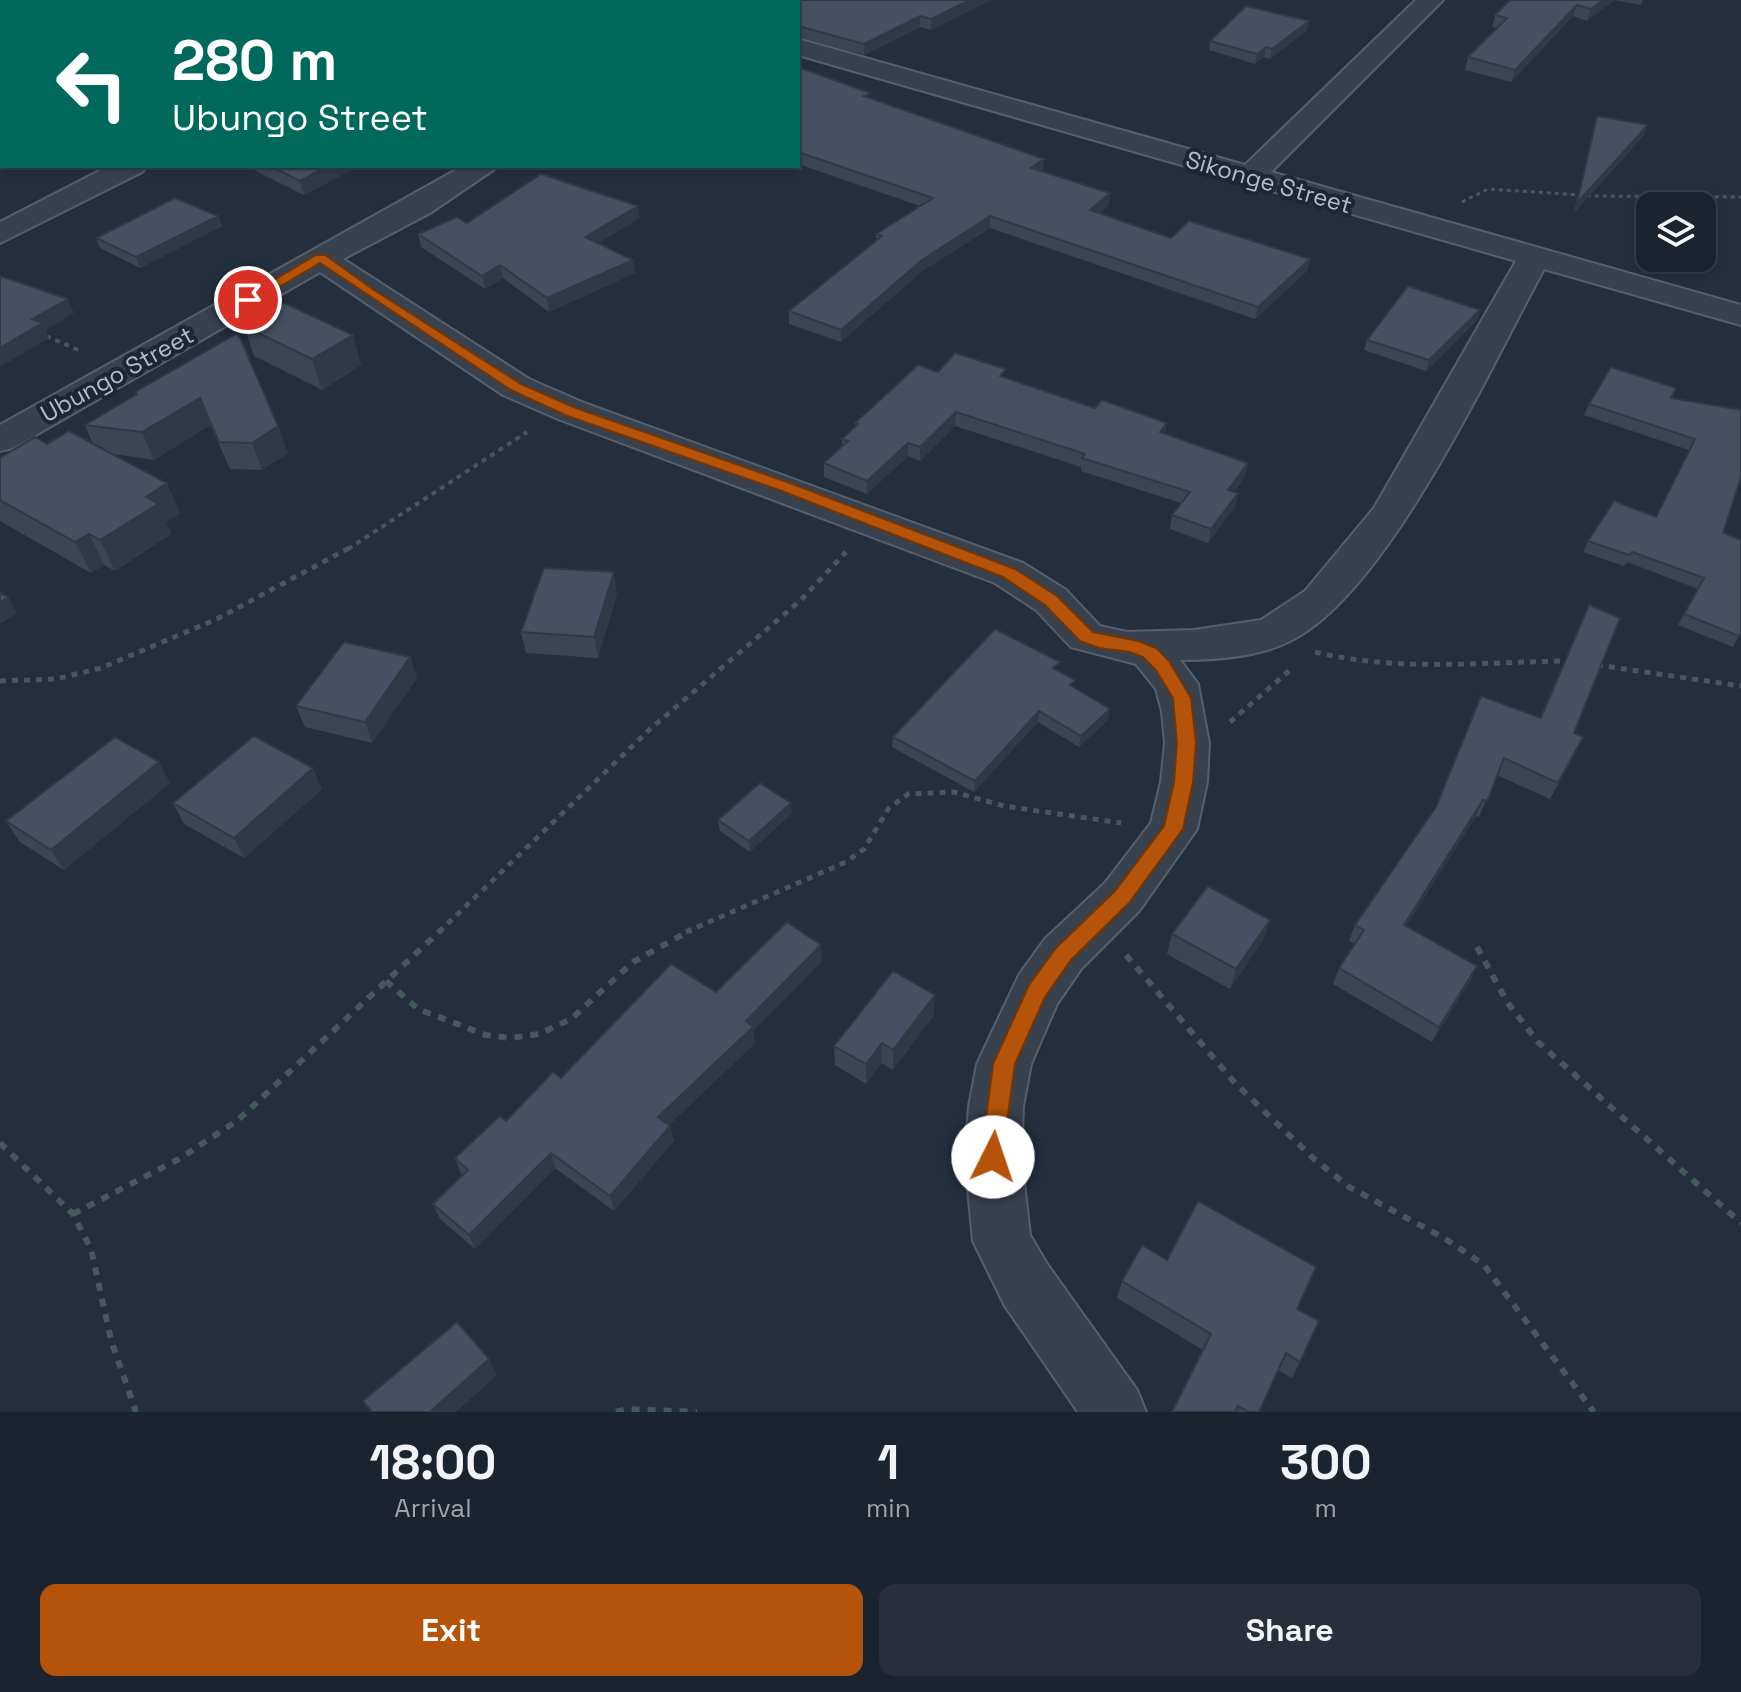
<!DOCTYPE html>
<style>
:root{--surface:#1b232e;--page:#282f3a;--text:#f1f3f6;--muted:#a0a4aa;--line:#39404a;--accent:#b45309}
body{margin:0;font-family:"Space Grotesk",sans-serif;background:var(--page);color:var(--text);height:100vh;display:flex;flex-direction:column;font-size:30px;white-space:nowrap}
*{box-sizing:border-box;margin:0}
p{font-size:26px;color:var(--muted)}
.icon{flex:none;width:44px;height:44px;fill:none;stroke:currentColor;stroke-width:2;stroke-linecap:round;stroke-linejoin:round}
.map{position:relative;height:1412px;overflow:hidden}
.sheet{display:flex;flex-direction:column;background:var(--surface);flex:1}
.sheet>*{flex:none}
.hud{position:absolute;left:0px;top:0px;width:800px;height:168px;box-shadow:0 2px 6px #0004,0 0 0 2px var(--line);background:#00695c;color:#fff;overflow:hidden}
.buttons{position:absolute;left:1636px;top:192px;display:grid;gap:16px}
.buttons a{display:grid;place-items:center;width:80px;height:80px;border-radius:16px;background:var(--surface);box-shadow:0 2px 6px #0004,0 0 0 2px var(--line);font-size:40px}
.pin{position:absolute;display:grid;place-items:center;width:68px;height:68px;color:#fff;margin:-34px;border:4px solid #fff;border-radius:50%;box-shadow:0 2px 8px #0007}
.me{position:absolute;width:88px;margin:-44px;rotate:4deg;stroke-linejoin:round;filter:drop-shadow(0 0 6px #0008)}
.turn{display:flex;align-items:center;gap:28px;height:168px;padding:0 40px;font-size:36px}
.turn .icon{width:104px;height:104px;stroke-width:2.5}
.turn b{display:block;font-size:56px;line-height:68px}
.eta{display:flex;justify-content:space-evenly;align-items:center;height:136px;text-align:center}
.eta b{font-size:48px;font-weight:600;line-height:56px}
.primary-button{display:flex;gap:16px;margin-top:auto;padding:16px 40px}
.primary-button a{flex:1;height:92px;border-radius:16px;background:var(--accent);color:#fff;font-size:32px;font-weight:600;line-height:92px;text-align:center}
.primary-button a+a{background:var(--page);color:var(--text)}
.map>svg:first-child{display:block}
</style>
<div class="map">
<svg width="1741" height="1412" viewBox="0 0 1741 1412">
<rect width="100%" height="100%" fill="#242f3e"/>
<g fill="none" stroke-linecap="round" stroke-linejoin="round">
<!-- minor casing -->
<g stroke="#565f6c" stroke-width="4">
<path id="minor" d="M367,0H394L365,2Z
M628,0H659L661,2H630Z
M1416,0H1443L1271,172L1741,305V325L1544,269C1491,366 1386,597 1288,642C1258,657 1214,660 1180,660L1198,684L1209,743L1207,782L1197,829L1139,911L1081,969L1057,1004L1031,1064L1023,1106L1021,1157L1030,1235L1047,1264L1137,1390L1146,1412H1078L1005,1306L973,1241L965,1157L969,1106L977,1064L1019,975L1045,939L1105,883L1151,823L1161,782L1165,743L1162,712L1156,689L1136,664L1071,647L1036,610L995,583L558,419L503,395L320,272L13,448L0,451V425L463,166H499L430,213L343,259L529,379L584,403L1023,563L1066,590L1100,626L1127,632L1194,630L1261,620L1305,591L1374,508L1516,261L798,55V39L1245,165Z
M109,166H147L142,172L0,243V222Z"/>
</g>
<!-- path-far3 -->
<path stroke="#44595c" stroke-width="3" stroke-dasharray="4 4" stroke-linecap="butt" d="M159,0L166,2
M91,2L96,0
M1462,202L1488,189L1595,196L1741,197"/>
<!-- path-far2 -->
<path stroke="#44595c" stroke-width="4" stroke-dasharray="5 5" stroke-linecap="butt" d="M46,336L81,351
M348,549L527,432"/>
<!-- path-far1 -->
<path stroke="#44595c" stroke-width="5" stroke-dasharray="6 6" stroke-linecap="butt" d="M1315,652C1399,672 1482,662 1567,661
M1597,665L1741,686
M0,681L56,679L101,668L217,619L351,547
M1230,722L1289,671
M439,932L649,730L801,600L846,552
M686,932L846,862L864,849L889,808L908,794L954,792L1004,806L1121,823"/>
<!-- path -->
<path stroke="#44595c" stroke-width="6" stroke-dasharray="8 8" stroke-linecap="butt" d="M1477,947L1507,1002L1538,1042L1741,1223
M1126,955L1235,1083L1313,1158L1349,1187L1444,1238L1484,1265L1594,1412
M386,981L418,1009L486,1035L510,1038L539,1034L571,1019L633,962L691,930
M0,1143L73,1214L91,1249L111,1340L136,1412
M73,1214L179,1159L238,1120L441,930
M616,1412L627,1409L697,1412"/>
<!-- minor -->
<use href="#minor" fill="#38414e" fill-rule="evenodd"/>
</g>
<!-- wall -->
<path fill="#3b4654" d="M275,0H364L365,2H282Z
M717,0H991L931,30L920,27L864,55L798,37V2H722Z
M1510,0H1643L1641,5L1615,0L1587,21L1573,16L1511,82L1465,70L1468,57L1497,28L1492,27L1495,15Z
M1307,30L1270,59L1264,57L1255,64L1209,50L1210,41Z
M798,67L1043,171L1109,205L1100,213L1171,238L1310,259L1307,271L1255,319L990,228L921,272L841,342L789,324V311L876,241V234L920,206L798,164Z
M1597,116L1644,135L1574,213L1594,126Z
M246,166H359L304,195Z
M218,216L222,226L140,268L100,248L96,238Z
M640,218L598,243L635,273L549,312L503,278L485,289L421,247L418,234L467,223Z
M1480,310L1477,320L1426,371L1364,350L1367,340Z
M244,326L353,335L361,365L322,390L254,356Z
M238,333L288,453L262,470L230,469L210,425L154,460L114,454L180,513L166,523L171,534L115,571L104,565L91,573L0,521V458L93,444L85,425L136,395L135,392Z
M938,372L1005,378L1165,434L1245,477L1234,492L1238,493L1235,507L1208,543L1170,529L1172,515L1181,503L1081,471V467L955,426L920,461L908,456L867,494L824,477V463L842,446V439L855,427V423Z
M1676,388L1672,398L1741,410L1723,533L1741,632L1733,647L1678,625L1698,589L1627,562L1624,566L1583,552L1588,541L1656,517L1689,450L1584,415L1589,404Z
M617,594L598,658L526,653L521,632Z
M1589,605L1574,733L1575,754L1550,799L1497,775L1479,817L1476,816L1406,926L1477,966L1470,981L1432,1042L1333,984L1339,968L1355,944L1349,941L1355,925L1540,717Z
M410,657L417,678L372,743L305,727L296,706Z
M1058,671L1074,688L1110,709L1108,720L1079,747L1038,722L974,792L892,747L893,737Z
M170,783L64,870L20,842L6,821Z
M322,789L244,858L184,824L173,803Z
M792,813L750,852L720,831L718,820Z
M1270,920L1263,940L1230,989L1167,954L1172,934Z
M822,961L753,1031L755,1043L669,1125L674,1141L614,1211L555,1168L475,1249L440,1219L433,1204L463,1175L461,1174L455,1158L506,1121L561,1078L716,992Z
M934,1015L893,1070L882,1063L866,1084L835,1065L834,1046Z
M1167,1260L1297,1309L1300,1362L1292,1378L1278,1370L1259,1412H1172L1203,1350L1117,1298L1122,1281Z"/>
<!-- shaded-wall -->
<path fill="#303945" d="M355,0H364L365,2H351Z
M970,0H991L931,30V19Z
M1603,0H1615L1587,21L1591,9Z
M1577,5L1573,16L1511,82L1515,70Z
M920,16V27L864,55V44Z
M1309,21L1307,30L1270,59L1272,49Z
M1266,47L1264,57L1255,64L1257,54Z
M2,122V134L0,135V123Z
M1648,125L1644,135L1574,213L1577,203Z
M1044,159L1043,171L1031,168Z
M328,166H359L304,195L300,181Z
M1110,193L1109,205L1089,222L1090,210Z
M638,206L640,218L587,250L585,237Z
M218,216L222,226L140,268L136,257Z
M990,216V228L921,272L841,342V330L922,260Z
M1310,259L1307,271L1255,319L1258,307Z
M633,260L635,273L549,312L547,298Z
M500,265L503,278L485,289L482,276Z
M68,299L74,313L46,330L49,338L0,367V348L32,319Z
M1480,310L1477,320L1426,371L1429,360Z
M353,335L361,365L322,390L312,359Z
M200,398L210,425L154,460L142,432Z
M956,412L955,426L920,461V447Z
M1167,423L1165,436L1160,432Z
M278,426L288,453L262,470L252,443Z
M908,443V456L867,494V481Z
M1248,463L1245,477L1225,504L1228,490Z
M167,483L180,513L166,523L171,534L115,571L100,540L146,497Z
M1238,493L1235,507L1208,543L1211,529Z
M89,534L104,565L91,573L75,542Z
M614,572L617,594L598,658L594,637Z
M8,597L17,613L0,624V603Z
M410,657L417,678L372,743L365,722Z
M1110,709L1108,720L1079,747L1081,736Z
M1039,711L1038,722L974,792L975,781Z
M159,762L170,783L64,870L51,850Z
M313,768L322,789L244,858L234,838Z
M1483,800L1476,816L1397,941L1404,925Z
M791,803L792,813L750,852L749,841Z
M1270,920L1263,940L1230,989L1236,969Z
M821,945L822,961L753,1031L755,1043L661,1133L658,1117L746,1021Z
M1477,966L1470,981L1432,1042L1439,1027Z
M935,995L934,1015L893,1070V1050Z
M882,1043V1063L866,1084V1064Z
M670,1126L674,1141L614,1211L610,1196Z
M551,1153L555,1168L475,1249L469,1235Z
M489,1359L497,1375L456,1412H430Z"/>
<!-- building -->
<path fill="#455162" stroke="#303945" stroke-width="2" d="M304,0H355L351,2H311Z
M740,0H970L931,19L920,16L864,44L798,26V2H745Z
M1510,0H1603L1591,9L1577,5L1515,70L1468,57L1507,18L1495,15Z
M1246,6L1309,21L1272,49L1266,47L1257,54L1210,41Z
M798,67L870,93L864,96L1044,159L1031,168L1110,193L1090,210L1171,238L1189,221L1310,259L1258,307L990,216L922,260L841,330L789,311L882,236L876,234L933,198L798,152Z
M2,73V122L0,123V74Z
M1597,116L1648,125L1577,203Z
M270,166H328L300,181Z
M541,174L638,206L585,237L633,260L547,298L500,265L482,276L418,234L457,217L467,223Z
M175,198L218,216L136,257L96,238Z
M0,276L68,299L32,319L42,323L0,348Z
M1408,286L1480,310L1429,360L1367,340Z
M284,303L353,335L312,359L244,326Z
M238,333L278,426L252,443L219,442L200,398L142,432L85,425L137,394L135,392Z
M955,353L1006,369L1000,376L1095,408L1102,400L1167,423L1160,432L1248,463L1228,490L1238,493L1211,529L1172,515L1190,492L1082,458L1085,454L956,412L920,447L908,443L867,481L824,463L848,441L842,439L858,424L855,423L918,365L938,372Z
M1611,367L1676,388L1671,398L1741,410V477L1723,533L1741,540V632L1739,636L1684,614L1704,578L1632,552L1629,555L1588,541L1614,501L1656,517L1695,439L1589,404Z
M69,431L167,483L146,497L158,504L100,540L89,534L75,542L0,500V458L35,437L47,444Z
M544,568L614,572L594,637L521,632Z
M0,593L8,597L0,603Z
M1589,605L1620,618L1574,733L1583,737L1558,783L1504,758L1487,801L1483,800L1404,925L1477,966L1439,1027L1339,968L1364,930L1355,925L1436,807L1481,696L1541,718Z
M995,629L1060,662L1053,668L1075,680L1070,685L1110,709L1081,736L1039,711L975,781L893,737Z
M344,642L410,657L365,722L296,706Z
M254,736L313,768L234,838L173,803Z
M115,737L159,762L51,850L6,821Z
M760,783L791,803L749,841L718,820Z
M1208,886L1270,920L1236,969L1172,934Z
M787,922L821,945L746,1021L753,1027L658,1117L670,1126L610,1196L551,1153L469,1235L433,1204L468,1170L455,1158L500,1116L506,1121L553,1072L561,1078L671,964L716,992Z
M893,971L935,995L893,1050L882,1043L866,1064L834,1046Z
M1198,1201L1316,1267L1297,1309L1319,1321L1300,1362L1286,1353L1259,1412H1249L1238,1406L1235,1412H1172L1211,1334L1122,1281L1142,1245L1167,1260Z
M457,1322L489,1359L430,1412H372L363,1401Z"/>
<!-- route -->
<path fill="#b45309" stroke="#753606" stroke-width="2" d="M316,255H325L374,290L521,384L576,408L790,483L1015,569L1057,596L1093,632L1138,641L1156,648L1169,661L1191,698L1196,743L1193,782L1183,829L1129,903L1071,960L1045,997L1015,1064L1001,1165L993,1168L984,1165L981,1157L993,1064L1029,985L1056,948L1115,891L1164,826L1174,782L1177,743L1173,698L1156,670L1143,657L1130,652L1099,648L1080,641L1045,605L1003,577L779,490L565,415L511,390L320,263L252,303L241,300Z"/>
<g text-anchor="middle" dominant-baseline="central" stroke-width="8" stroke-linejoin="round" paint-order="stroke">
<!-- far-street labels -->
<g font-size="24" fill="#b4bcc9" stroke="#1d2633">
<text transform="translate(1269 182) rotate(16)">Sikonge Street</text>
<text transform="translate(117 374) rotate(-29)">Ubungo Street</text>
</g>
</g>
</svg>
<div class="buttons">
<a><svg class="icon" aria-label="layers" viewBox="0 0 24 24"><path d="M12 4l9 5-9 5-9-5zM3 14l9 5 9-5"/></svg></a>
</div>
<div class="pin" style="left:248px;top:300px;background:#d93025"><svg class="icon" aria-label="arrive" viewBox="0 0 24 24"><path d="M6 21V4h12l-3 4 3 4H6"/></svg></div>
<svg class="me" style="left:993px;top:1157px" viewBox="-20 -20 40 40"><circle r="19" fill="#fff"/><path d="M0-13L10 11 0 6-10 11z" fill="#b45309"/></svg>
<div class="hud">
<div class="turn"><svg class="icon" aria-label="left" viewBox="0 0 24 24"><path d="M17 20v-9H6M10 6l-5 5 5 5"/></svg><div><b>280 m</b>Ubungo Street</div></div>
</div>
</div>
<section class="sheet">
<div class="eta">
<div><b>18:00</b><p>Arrival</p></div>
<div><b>1</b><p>min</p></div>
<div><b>300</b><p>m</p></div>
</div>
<div class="primary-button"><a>Exit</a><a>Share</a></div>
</section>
